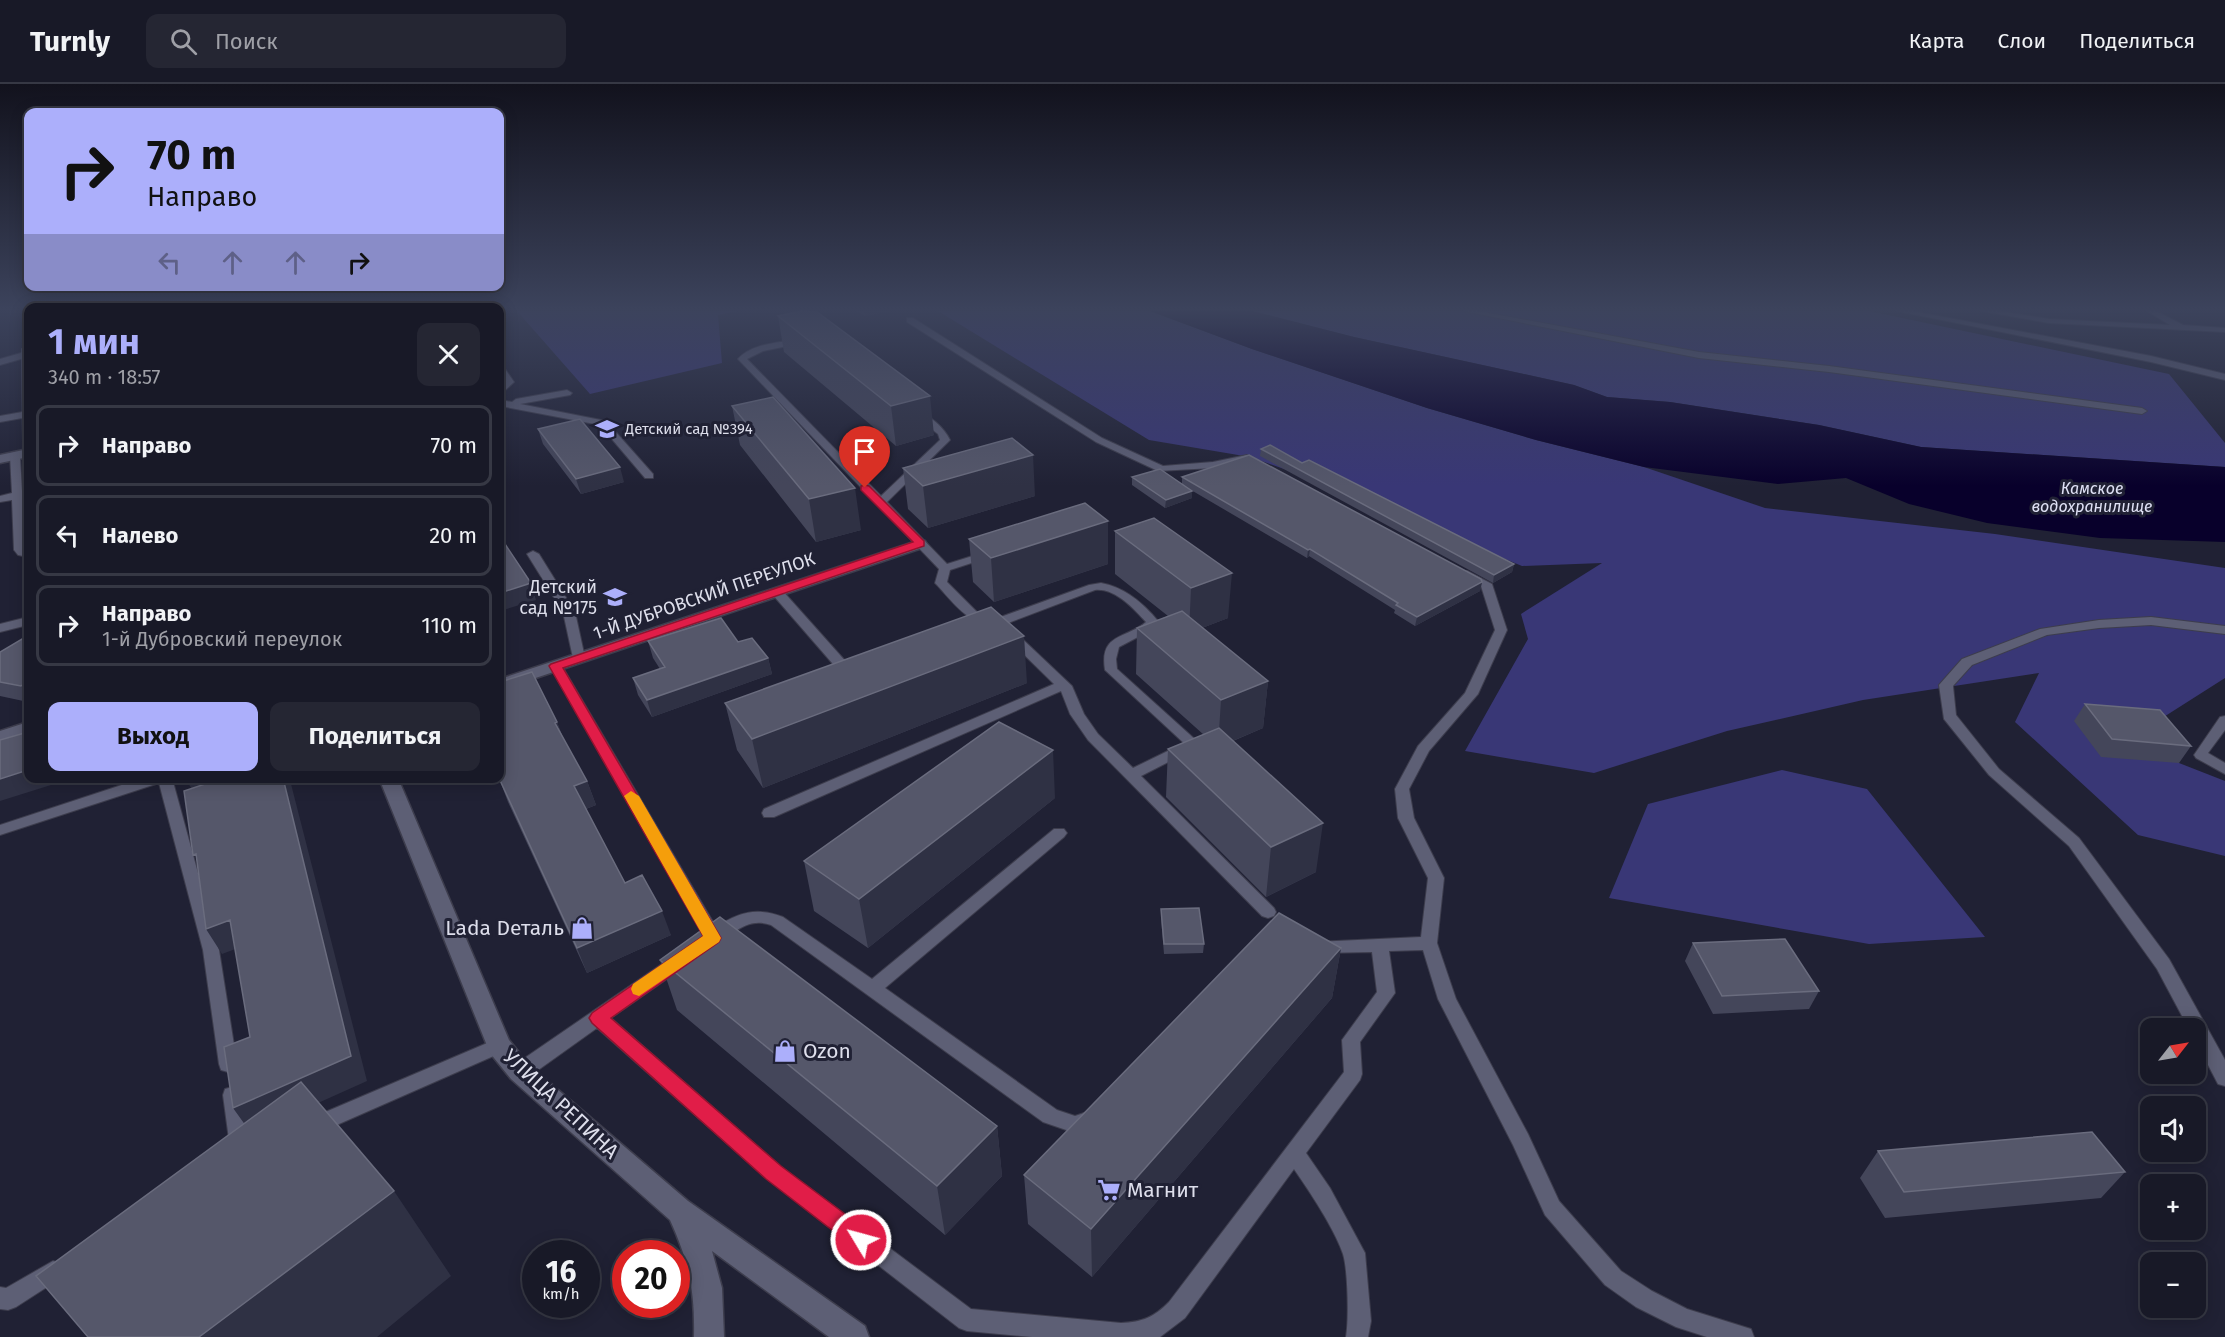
<!DOCTYPE html>
<html lang="ru">
<meta charset="utf-8">
<style>
:root{--surface:#181927;--page:#252633;--text:#f1f3f6;--muted:#9fa0a7;--line:#363844;--accent:#acaffb}
body{margin:0;font-family:"Fira Sans",sans-serif;background:var(--page);color:var(--text);height:100vh;display:flex;flex-direction:column;font-size:22px;white-space:nowrap}
*{box-sizing:border-box;margin:0}
p{font-size:20px;color:var(--muted)}
.icon{flex:none;width:33px;height:33px;fill:none;stroke:currentColor;stroke-width:2;stroke-linecap:round;stroke-linejoin:round}
.map{position:relative;flex:1;overflow:hidden}
.panel{position:absolute;left:24px;top:219px;width:480px;height:480px;display:flex;flex-direction:column;background:var(--surface);border-radius:12px;box-shadow:0 3px 15px #0003,0 0 0 2px var(--line)}
.panel>*{flex:none}
.banner{position:absolute;left:24px;top:24px;width:480px;height:183px;border-radius:12px;box-shadow:0 3px 15px #0003,0 0 0 2px var(--line);background:#acaffb;color:#111;overflow:hidden}
.needle{width:39px;rotate:59deg}
.fabs{position:absolute;left:2140px;top:934px;display:grid;gap:12px}
.fabs a{display:grid;place-items:center;width:66px;height:66px;border-radius:12px;background:var(--surface);box-shadow:0 3px 15px #0003,0 0 0 2px var(--line);font-size:30px}
.speed{position:absolute;left:522px;top:1156px;display:flex;gap:12px;font-size:30px;font-weight:700;text-align:center}
.speed>*{display:grid;place-content:center;width:78px;height:78px;border-radius:50%;background:var(--surface);box-shadow:0 3px 15px #0003,0 0 0 2px var(--line);line-height:1}
.speed small{font-size:15px;font-weight:400}
.speed .limit{border:9px solid #d22;background:#fff;color:#111}
.pin{position:absolute;display:grid;place-items:center;width:51px;height:51px;color:#fff;margin:-62px -26px;border-radius:50% 50% 50% 0;rotate:-45deg;box-shadow:0 0 6px #0007}
.pin .icon{rotate:45deg}
.me{position:absolute;width:66px;margin:-33px;rotate:307deg;stroke-linejoin:round;filter:drop-shadow(0 0 4px #0008)}
.turn{display:flex;align-items:center;gap:21px;height:126px;padding:0 24px;font-size:27px}
.turn .icon{width:78px;height:78px;stroke-width:2.5}
.turn b{display:block;font-size:42px;line-height:51px}
.lanes{display:flex;align-items:center;height:57px;padding:0 24px;background:#0003;justify-content:center;gap:30px;direction:ltr}
.lanes .off{opacity:.35}
.round{display:grid;place-items:center;flex:none;width:63px;height:63px;border-radius:12px;background:var(--page)}
.overview{display:flex;align-items:center;justify-content:space-between;height:102px;padding:0 24px}
h1{font-size:36px;font-weight:700;line-height:45px;color:var(--accent)}
.primary-button{display:flex;gap:12px;margin-top:auto;padding:12px 24px}
.primary-button a{flex:1;height:69px;border-radius:12px;background:var(--accent);color:#111;font-size:24px;font-weight:700;line-height:69px;text-align:center}
.primary-button a+a{background:var(--page);color:var(--text)}
ul{padding:0;list-style:none}
li{display:flex;align-items:center;gap:18px;height:81px;margin:0 12px 9px;padding:0 12px;border:3px solid var(--line);border-radius:12px}
li div{flex:1}
li b{display:block;font-size:22px}
li em{font-style:normal}
header{display:flex;align-items:center;gap:36px;box-sizing:border-box;height:84px;padding:0 30px;background:var(--surface);border-bottom:2px solid var(--line)}
header strong{font-size:28px}
nav{display:flex;gap:33px;margin-inline-start:auto;font-size:21px}
.search{width:420px;height:54px;background:var(--page);display:flex;align-items:center;gap:15px;box-sizing:border-box;padding:0 21px;border-radius:12px;color:var(--muted);font-size:22px}
.map>svg:first-child{display:block}
</style>
<header>
<strong>Turnly</strong>
<div class="search"><svg class="icon" aria-label="search" viewBox="0 0 24 24"><circle cx="10" cy="10" r="6"/><path d="M15 15l6 6"/></svg>Поиск</div>
<nav><a>Карта</a><a>Слои</a><a>Поделиться</a></nav>
</header>
<div class="map">
<svg width="2225" height="1253" viewBox="0 0 2225 1253">
<rect width="100%" height="100%" fill="#202134"/>
<!-- green -->
<path fill="#393776" d="M517,227H737L718,231L722,279L590,310Z
M938,227H1150L1252,265L1427,324L1536,356L1644,383L1765,424L1995,450L2225,484V594L2148,643L2179,679L2225,697V772L2138,751L2015,638L2039,589L1863,616L1727,647L1594,689L1465,667L1528,555L1521,530L1602,479L1522,482L1301,391L1250,373L1149,356Z
M1252,227H1869L2169,290L2225,359V383L1921,363L1819,341L1670,318L1607,313L1574,301L1354,253Z
M1782,686L1867,705L1985,853L1869,860L1609,814L1648,720Z"/>
<!-- water -->
<path fill="#08002b" d="M1150,227H1252L1354,253L1574,301L1607,313L1670,318L1819,341L1921,363L2225,383V458L2100,454L1987,439L1909,420L1846,394L1778,400L1644,383L1536,356L1427,324L1252,265Z"/>
<g fill="none" stroke-linecap="round" stroke-linejoin="round">
<!-- service casing -->
<g stroke="#3d3d4d" stroke-width="2">
<path id="service" d="M1463,227H1478L1699,268L1829,282L2142,324L2147,327L2142,330L1829,288L1699,274Z
M1897,227H1912L2151,272L2225,290V296L2151,278Z
M1981,227H1999L2049,235L2170,241L2147,227H2156L2183,241L2225,244V248L2049,239Z
M907,234H913L1102,354L1163,382L1213,378L1247,371L1252,374L1213,384L1158,387L1096,358L907,238Z
M799,255L803,257L802,259L763,267L747,275L881,412L940,356L938,350L916,333V329C928,328 945,345 950,356L948,358L887,418L947,480L982,469H990V473L950,486L947,498L977,528L991,532L993,535L991,538C969,542 951,516 937,501L935,499L939,485L738,275C752,259 779,259 799,255Z
M28,267V273L0,281V275Z
M500,281L503,282L514,298L500,311V303L505,298L500,289Z
M567,306L572,309L570,311L520,320L606,337L653,390V394H645L600,341L506,323L501,320L506,317L512,318L516,315Z
M28,327V333L0,338V332Z
M15,369L20,372L22,407L28,406V412L22,413L26,466L28,467V473L18,471L14,466L12,416L0,418V412L12,409L10,372Z
M533,467L539,470L575,528L585,574L584,577H574L573,574L563,528L527,470Z
M1467,487L1492,500L1507,546L1478,610L1429,667L1409,705L1414,734L1444,794L1437,859L1456,915L1528,1050L1559,1117L1621,1187L1652,1207L1687,1225L1751,1245L1754,1253H1707L1676,1243L1636,1223L1605,1201L1545,1131L1513,1061L1438,915L1423,866L1389,867L1395,909L1360,958L1362,990L1360,996L1306,1069L1330,1104L1365,1169L1371,1237L1368,1253H1346C1349,1236 1348,1186 1343,1170C1334,1144 1310,1108 1294,1085L1185,1234L1160,1253H1032L967,1247L959,1244L766,1094L597,944L527,994L520,996L513,994L511,988L513,982L672,873L678,871L684,873L687,878L684,883L611,934L780,1082L971,1225L1121,1239C1143,1238 1154,1233 1169,1218L1344,988L1342,956L1377,908L1372,868L1321,869L1315,868L1313,863L1315,858L1421,853L1428,794L1398,734L1395,705L1418,662L1465,609L1495,546L1481,502L1461,490Z
M1101,499C1124,503 1143,519 1158,537L1155,544L1119,563L1116,575L1117,585L1209,668L1202,673L1190,665L1188,668L1141,692L1274,824L1276,828L1274,832L1268,834L1262,832L1088,656L1070,630L1061,607L774,733H764L762,729L764,725L1054,600L1008,555L1006,552L1008,549H1016L1072,602L1084,630L1098,650L1133,684L1178,662L1186,661L1105,586C1099,549 1126,555 1146,538C1133,524 1115,504 1095,506L1003,541L999,542L993,538L995,535L1089,501Z
M777,504L781,505L856,589L858,592L856,595H846L773,511L771,508L773,505Z
M28,533V541L0,548V540Z
M2151,533L2225,542V550L2151,541L2099,544L2047,551L1972,581L1953,602L1956,631L1999,685L2079,754L2169,875L2225,976V1002L2218,1000L2196,958V945H2189L2157,885L2069,762L1989,691L1944,635L1939,601L1962,575L2040,545L2099,536Z
M556,578L562,582L716,843C739,828 757,823 783,833L872,895L1054,745H1064L1067,749L1064,753L885,904L1057,1026L1075,1032L1090,1027L1097,1029L1100,1035L1097,1041L1075,1049L1043,1038L771,841C740,830 727,864 707,857L550,582Z
M2225,632V646L2208,669L2225,679V690L2196,674L2194,671L2220,633Z
M143,694H172L219,866L237,980L235,986L228,988L221,986L219,980L203,866L159,699L0,751V741Z
M499,954L505,957L508,962L505,967L323,1047L316,1050L309,1047L306,1041L309,1035Z
M232,1003L239,1005L241,1011L250,1063L247,1069L240,1072L233,1069L230,1063L223,1011L225,1005Z
M53,1177L61,1180L64,1187L61,1194L16,1223L8,1226L0,1225V1203L6,1204Z"/>
</g>
<!-- minor casing -->
<g stroke="#3d3d4d" stroke-width="3">
<path id="minor" d="M28,365V373L0,379V371Z
M920,456L925,457L927,460L925,463L500,606V595Z
M28,638V650L0,659V647Z"/>
</g>
<!-- secondary casing -->
<g stroke="#3d3d4d" stroke-width="3">
<path id="secondary" d="M379,694H398L509,956L529,981L688,1117L865,1242L869,1253H829L712,1167L722,1204L724,1253H694C695,1207 689,1178 670,1136L511,995L490,969Z"/>
</g>
<!-- service -->
<use href="#service" fill="#5d5f75" fill-rule="evenodd"/>
<!-- minor -->
<use href="#minor" fill="#5d5f75" fill-rule="evenodd"/>
<!-- secondary -->
<use href="#secondary" fill="#5d5f75" fill-rule="evenodd"/>
</g>
<!-- wall -->
<path fill="#44465a" d="M857,227H889L865,232Z
M778,232L934,351L896,362L784,268Z
M732,322L861,446L816,458L740,361Z
M538,345L624,398L581,410L543,360Z
M1261,365L1302,379L1514,480L1512,488L1493,499L1260,372Z
M903,384L1035,412L928,444L908,425Z
M1132,393L1182,400V393L1482,498L1480,507L1415,542L1394,529L1395,526L1309,472L1307,474L1191,406L1192,414L1165,424L1132,401Z
M1154,434L1228,534L1202,544L1268,597L1263,644L1233,657L1316,788L1266,813L1166,713L1168,665L1204,651L1136,590L1137,544L1168,532L1115,490V447Z
M1108,437V480L994,518L973,498L969,455Z
M28,556V618L0,612V568Z
M648,557L738,558L768,574L772,590L652,633L638,611L633,594L660,585L653,574Z
M500,598L557,638L563,654L587,697L596,721L586,725L625,799L671,851L587,889L508,718L499,694L500,693Z
M1027,599L763,704L737,666L725,619Z
M2085,620L2191,662L2179,679L2101,673L2074,637Z
M1055,714L868,864L814,827L804,777Z
M1161,825L1204,860L1203,869L1164,870L1161,834Z
M1693,859L1819,907L1809,925L1713,930L1685,877Z
M1341,864L1332,914L1092,1193L1028,1140L1024,1091Z
M660,876L997,1042L1002,1092L945,1151L677,926Z
M1878,1067L2125,1088L2101,1114L1885,1134L1860,1094Z"/>
<!-- shaded-wall -->
<path fill="#2f3144" d="M864,227H889L865,232Z
M930,312L934,351L896,362L891,322Z
M1033,371L1035,412L928,444L923,402Z
M620,383L624,398L581,410L576,395Z
M28,386V396L23,387Z
M855,404L861,446L816,458L809,415Z
M1192,407V414L1165,424L1166,416Z
M1108,437V480L994,518L991,474Z
M1310,465L1309,472L1307,474L1308,466Z
M1514,480L1512,488L1493,499L1494,491Z
M1232,489L1228,534L1189,549L1191,504Z
M1482,498L1480,507L1415,542L1417,533Z
M531,499L536,516L500,527V509Z
M1024,552L1027,599L763,704L752,655Z
M768,574L772,590L652,633L647,616Z
M1268,597L1263,644L1218,663L1221,616Z
M28,598V613L21,602Z
M557,638L566,662L555,639Z
M1053,666L1055,714L868,864L859,815Z
M28,686V694H51V701L0,717V695Z
M201,694H262L199,716L188,699Z
M283,694H288L291,700L367,997L251,1049L233,1024L351,972Z
M587,697L596,721L583,726L574,702Z
M1323,739L1316,788L1266,813L1271,763Z
M662,827L671,851L587,889L577,864Z
M230,836L246,861L222,870L206,845Z
M1341,864L1332,914L1092,1193L1091,1145Z
M997,1042L1002,1092L945,1151L937,1102Z
M394,1107L451,1192L377,1253H199Z"/>
<!-- building -->
<path fill="#55576a" stroke="#6a6c7e" stroke-width="1.5" d="M802,227L817,228L930,312L891,322L778,232Z
M28,264V386L23,387L22,265Z
M773,313L855,404L809,415L732,322Z
M580,335L620,383L576,395L538,345Z
M1012,354L1033,371L923,402L903,384Z
M1270,361L1302,379L1309,376L1514,480L1494,491L1261,365Z
M1249,371L1481,495L1482,498L1417,533L1396,521L1398,519L1310,465L1308,466L1182,393Z
M1160,385L1192,407L1166,416L1132,393Z
M1085,419L1108,437L991,474L969,455Z
M1154,434L1232,489L1191,504L1115,447Z
M503,457L531,499L500,509V458Z
M991,523L1024,552L752,655L725,619Z
M1182,527L1268,597L1221,616L1137,544Z
M721,534L738,558L752,554L768,574L647,616L633,594L665,583L648,557Z
M22,555L28,556V598L21,602L0,598V568Z
M532,588L557,638L555,639L587,697L574,702L625,799L642,791L662,827L577,864L499,694L501,693L500,689V598Z
M2085,620L2160,626L2191,662L2112,655Z
M999,638L1053,666L859,815L804,777Z
M1219,644L1323,739L1271,763L1168,665Z
M28,648V686L0,695V656Z
M187,694H201L188,699Z
M223,694H283L351,972L233,1024L224,963L250,953L230,836L206,845L196,770L193,771L184,707Z
M1199,824L1204,860H1164L1161,825Z
M1279,829L1341,864L1091,1145L1024,1091Z
M720,833L997,1042L937,1102L660,876Z
M1785,855L1819,907L1722,912L1693,859Z
M301,998L394,1107L199,1253H88L36,1192Z
M2092,1048L2125,1088L1904,1108L1878,1067Z"/>
<!-- sky -->
<linearGradient id="sky" x2="0" y2="1"><stop stop-color="#12121d"/><stop offset="0.56" stop-color="#3c435c"/><stop offset="1" stop-color="#3c435c" stop-opacity="0"/></linearGradient>
<rect width="2225" height="402" fill="url(#sky)"/>
<!-- route -->
<path fill="#e11d48" stroke="#92132f" stroke-width="1.5" d="M865,401L869,402L924,457V462L563,584L721,854L719,858L611,934L781,1082L869,1148L872,1156L869,1163L861,1166L854,1163L766,1095L592,939L589,934L592,929L703,852L549,582L551,580L913,458L861,406V402Z"/>
<!-- slow -->
<path fill="#f59e0b" d="M631,707L639,712L721,854L719,858L639,912L633,910L631,905L633,900L703,852L624,712Z"/>
<!-- icons -->
<defs>
<g id="school-bare" transform="scale(1.8)"><path d="M0-5L7-2L0 1L-7-2ZM-4 1L0 2.5L4 1V4Q0 6-4 4Z" fill="#acaffb" stroke="#202134" stroke-width="2.5" paint-order="stroke"/></g>
<g id="shop-bare" transform="scale(1.8)"><path d="M-5-2.5h2.3a2.7 3.5 0 0 1 5.4 0H5L5.5 6h-11ZM-1.5-2.5h3a1.5 2.3 0 0 0-3 0Z" fill="#acaffb" stroke="#202134" stroke-width="2.5" paint-order="stroke"/></g>
<g id="supermarket-bare" transform="scale(1.8)"><path d="M-6-5.5h2.5l.6 2H6L4.5 2H-2.5L-4.4-4H-6ZM-1.5 3.2a1.3 1.3 0 1 0 .1 0ZM3 3.2a1.3 1.3 0 1 0 .1 0Z" fill="#acaffb" stroke="#202134" stroke-width="2.5" paint-order="stroke"/></g>
</defs>
<g fill-rule="evenodd">
<use href="#school-bare" x="607" y="345"/>
<use href="#school-bare" x="615" y="513"/>
<use href="#shop-bare" x="582" y="844"/>
<use href="#shop-bare" x="785" y="967"/>
<use href="#supermarket-bare" x="1109" y="1106"/>
</g>
<g text-anchor="middle" dominant-baseline="central" stroke-width="6" stroke-linejoin="round" paint-order="stroke">
<!-- far-poi labels -->
<g font-size="15" fill="#dddeeb" stroke="#202134" text-anchor="start">
<text x="625" y="345">Детский сад №394</text>
</g>
<!-- far-water labels -->
<g font-size="16" font-style="italic" fill="#dfe1f5" stroke="#202134">
<text x="2092" y="404">Камское<tspan x="2092" dy="18">водохранилище</tspan></text>
</g>
<!-- poi labels -->
<g font-size="18" fill="#dddeeb" stroke="#202134" text-anchor="end">
<text x="597" y="503">Детский<tspan x="597" dy="21">сад №175</tspan></text>
</g>
<!-- street labels -->
<g font-size="18" fill="#dddeeb" stroke="#202134">
<text transform="translate(704 512) rotate(-19)">1-Й ДУБРОВСКИЙ ПЕРЕУЛОК</text>
</g>
<!-- near-poi labels -->
<g font-size="21" fill="#dddeeb" stroke="#202134" text-anchor="start">
<text x="564" y="844" text-anchor="end">Lada Dеталь</text>
<text x="803" y="967">Ozon</text>
<text x="1127" y="1106">Магнит</text>
</g>
<!-- near-street labels -->
<g font-size="21" fill="#dddeeb" stroke="#202134">
<text transform="translate(561 1020) rotate(43)">УЛИЦА РЕПИНА</text>
</g>
</g>
</svg>
<div class="fabs">
<a><svg class="needle" viewBox="-14 -14 28 28"><path d="M0-13l5 13h-10z" fill="#e53935"/><path d="M0 13l5-13h-10z" fill="#9fa0a7"/></svg></a>
<a><svg class="icon" aria-label="sound" viewBox="0 0 24 24"><path d="M4 9h4l5-4v14l-5-4H4zM17 9q2 3 0 6"/></svg></a>
<a>+</a>
<a>−</a>
</div>
<div class="speed"><div>16<small>km/h</small></div><div class="limit">20</div></div>
<div class="pin" style="left:865px;top:404px;background:#d93025"><svg class="icon" aria-label="arrive" viewBox="0 0 24 24"><path d="M6 21V4h12l-3 4 3 4H6"/></svg></div>
<svg class="me" style="left:861px;top:1156px" viewBox="-20 -20 40 40"><circle r="17" fill="#e11d48" stroke="#fff" stroke-width="3"/><path d="M0-11L8 9 0 5-8 9z" fill="#fff"/></svg>
<div class="banner">
<div class="turn"><svg class="icon" aria-label="right" viewBox="0 0 24 24"><path d="M7 20v-9h11M14 6l5 5-5 5"/></svg><div><b>70 m</b>Направо</div></div>
<div class="lanes"><svg class="icon off" aria-label="left" viewBox="0 0 24 24"><path d="M17 20v-9H6M10 6l-5 5 5 5"/></svg><svg class="icon off" aria-label="ahead" viewBox="0 0 24 24"><path d="M12 20V5M6 11l6-6 6 6"/></svg><svg class="icon off" aria-label="ahead" viewBox="0 0 24 24"><path d="M12 20V5M6 11l6-6 6 6"/></svg><svg class="icon" aria-label="right" viewBox="0 0 24 24"><path d="M7 20v-9h11M14 6l5 5-5 5"/></svg></div>
</div>
<section class="panel">
<div class="overview"><div><h1>1 мин</h1><p>340 m · 18:57</p></div><a class="round"><svg class="icon" aria-label="close" viewBox="0 0 24 24"><path d="M6 6l12 12M18 6L6 18"/></svg></a></div>
<ul>
<li><svg class="icon" aria-label="right" viewBox="0 0 24 24"><path d="M7 20v-9h11M14 6l5 5-5 5"/></svg><div><b>Направо</b></div><em>70 m</em></li>
<li><svg class="icon" aria-label="left" viewBox="0 0 24 24"><path d="M17 20v-9H6M10 6l-5 5 5 5"/></svg><div><b>Налево</b></div><em>20 m</em></li>
<li><svg class="icon" aria-label="right" viewBox="0 0 24 24"><path d="M7 20v-9h11M14 6l5 5-5 5"/></svg><div><b>Направо</b><p>1-й Дубровский переулок</p></div><em>110 m</em></li>
</ul>
<div class="primary-button"><a>Выход</a><a>Поделиться</a></div>
</section>
</div>
